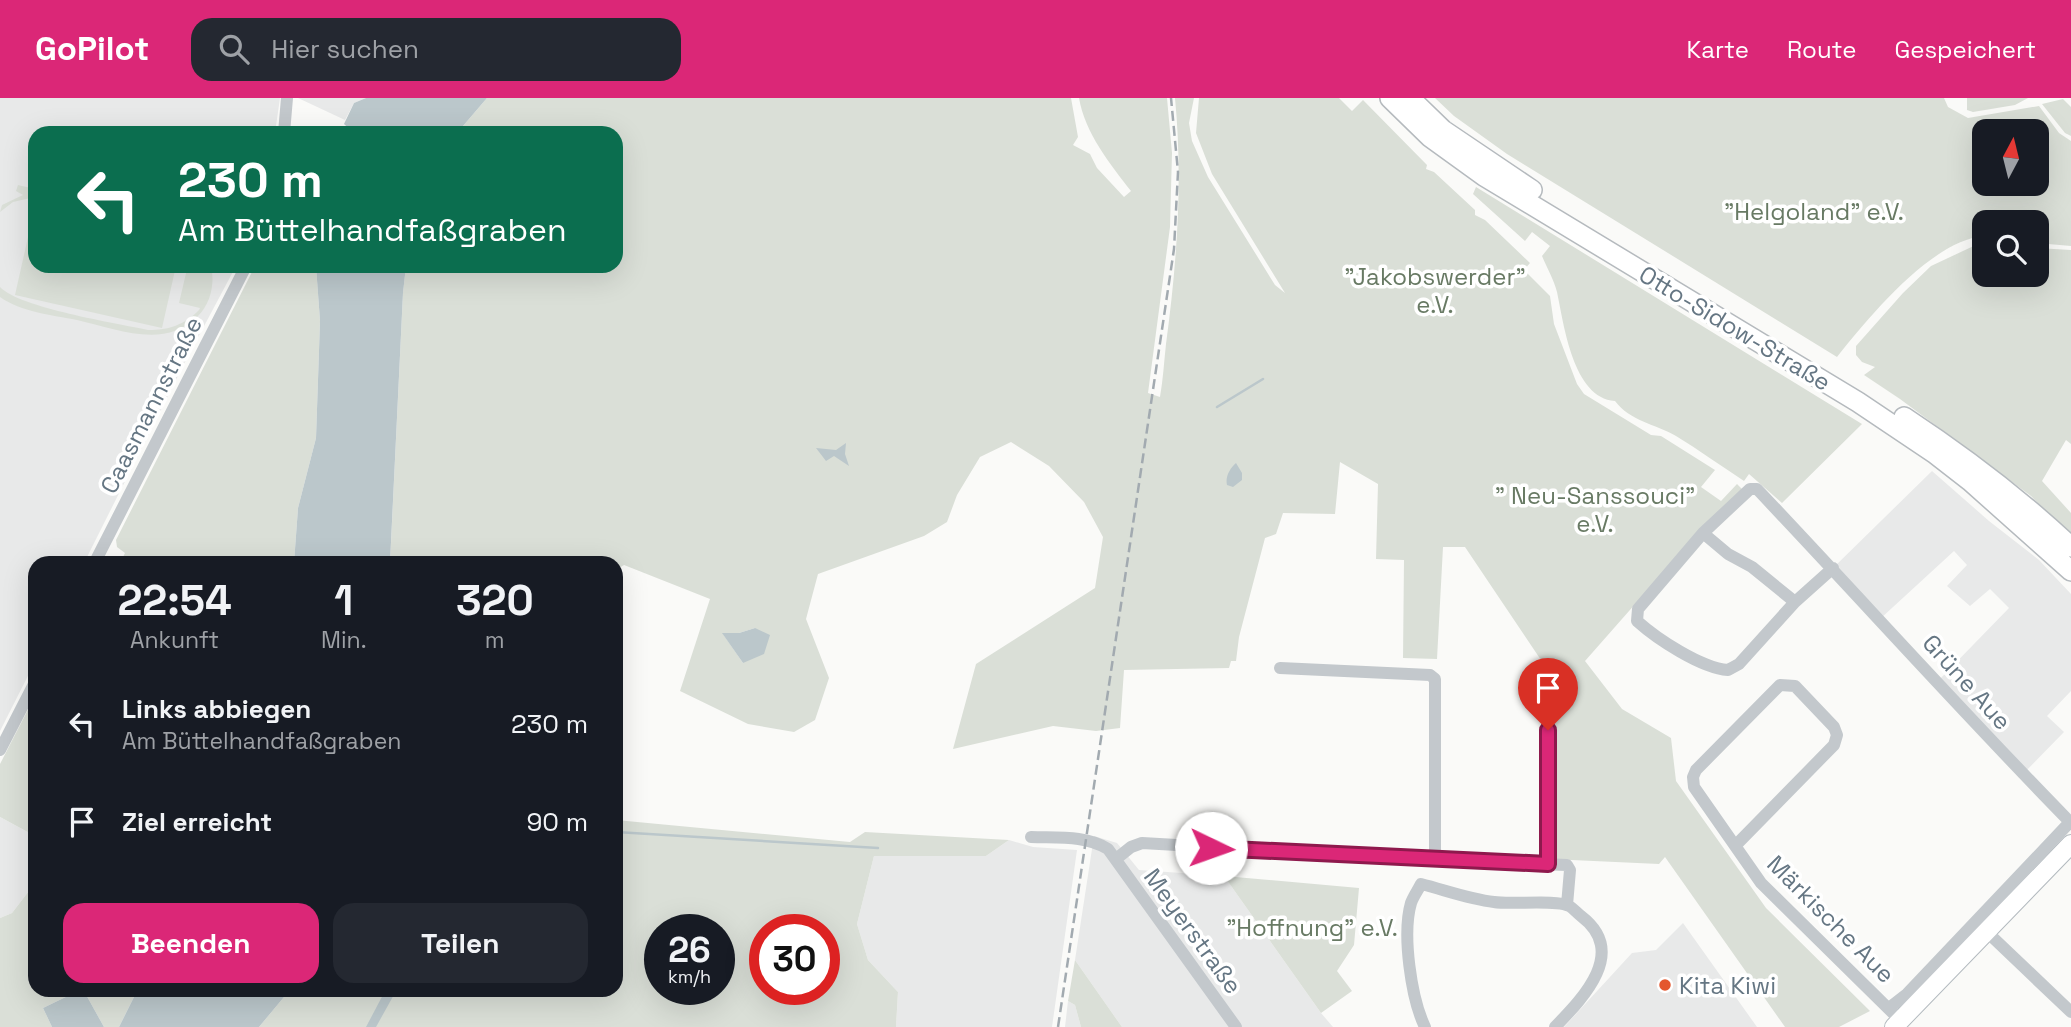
<!DOCTYPE html>
<html lang="de">
<meta charset="utf-8">
<style>
:root{--surface:#171b24;--page:#242831;--text:#f1f3f6;--muted:#9ea1a6;--accent:#db2777}
body{margin:0;font-family:"Space Grotesk",sans-serif;background:var(--page);color:var(--text);height:100vh;display:flex;flex-direction:column;font-size:26px;white-space:nowrap}
*{box-sizing:border-box;margin:0}
p{font-size:23px;color:var(--muted)}
.icon{flex:none;width:38px;height:38px;fill:none;stroke:currentColor;stroke-width:2;stroke-linecap:round;stroke-linejoin:round}
.map{position:relative;flex:1;overflow:hidden}
.details{position:absolute;left:28px;top:458px;width:595px;height:441px;display:flex;flex-direction:column;background:var(--surface);border-radius:21px;box-shadow:0 7px 28px #0002}
.details>*{flex:none}
.hud{position:absolute;left:28px;top:28px;width:595px;height:147px;border-radius:21px;box-shadow:0 7px 28px #0002;background:#0b6e4f;color:#fff;overflow:hidden}
.needle{width:46px;rotate:7deg}
.buttons{position:absolute;left:1972px;top:21px;display:grid;gap:14px}
.buttons a{display:grid;place-items:center;width:77px;height:77px;border-radius:14px;background:var(--surface);box-shadow:0 7px 28px #0002;font-size:35px}
.speed{position:absolute;left:644px;top:816px;display:flex;gap:14px;font-size:35px;font-weight:700;text-align:center}
.speed>*{display:grid;place-content:center;width:91px;height:91px;border-radius:50%;background:var(--surface);box-shadow:0 7px 28px #0002;line-height:1}
.speed small{font-size:18px;font-weight:400}
.speed .limit{border:10px solid #d22;background:#fff;color:#111}
.pin{position:absolute;display:grid;place-items:center;width:60px;height:60px;color:#fff;margin:-72px -30px;border-radius:50% 50% 50% 0;rotate:-45deg;box-shadow:0 0 7px #0007}
.pin .icon{rotate:45deg}
.me{position:absolute;width:77px;margin:-38px;rotate:93deg;stroke-linejoin:round;filter:drop-shadow(0 0 5px #0008)}
.turn{display:flex;align-items:center;gap:24px;height:147px;padding:0 35px;font-size:32px}
.turn .icon{width:91px;height:91px;stroke-width:2.5}
.turn b{display:block;font-size:49px;line-height:60px}
.eta{display:flex;justify-content:space-evenly;align-items:center;height:119px;text-align:center}
.eta b{font-size:42px;font-weight:700;line-height:49px}
.button{display:flex;gap:14px;margin-top:auto;padding:14px 35px}
.button a{flex:1;height:80px;border-radius:21px;background:var(--accent);color:#fff;font-size:28px;font-weight:700;line-height:80px;text-align:center}
.button a+a{background:var(--page);color:var(--text)}
ul{padding:0;list-style:none}
li{display:flex;align-items:center;gap:21px;height:98px;padding:0 35px}
li div{flex:1}
li b{display:block;font-size:26px}
li em{font-style:normal}
header{display:flex;align-items:center;gap:42px;box-sizing:border-box;height:98px;padding:0 35px;background:var(--accent);color:#fff}
header strong{font-size:33px}
nav{display:flex;gap:38px;margin-inline-start:auto;font-size:24px}
.search{width:490px;height:63px;background:var(--page);display:flex;align-items:center;gap:18px;box-sizing:border-box;padding:0 24px;border-radius:21px;color:var(--muted);font-size:26px}
.map>svg:first-child{display:block}
</style>
<header>
<strong>GoPilot</strong>
<div class="search"><svg class="icon" aria-label="search" viewBox="0 0 24 24"><circle cx="10" cy="10" r="6"/><path d="M15 15l6 6"/></svg>Hier suchen</div>
<nav><a>Karte</a><a>Route</a><a>Gespeichert</a></nav>
</header>
<div class="map">
<svg width="2071" height="929" viewBox="0 0 2071 929">
<rect width="100%" height="100%" fill="#fafaf8"/>
<!-- built -->
<path fill="#e8e9e9" d="M0,0H280L275,35H35V168H236L186,262L84,465L35,466V564L0,633Z
M298,0H366L354,5L345,22Z
M1932,373L1989,423L2039,462L2071,496V593L2047,618L2064,634L2023,676L1938,583L2009,510L1990,491L1970,508L1947,488L1967,467L1954,453L1880,521L1833,470Z
M0,719L35,738V785L12,815L0,820Z
M1094,738L1117,745L1139,772L1224,778L1321,915L1333,929H1122L1075,862Z
M1009,742L1033,749L1077,752L1052,929H896L898,894L868,862L857,826L874,758H986Z
M1683,825L1757,929H1564L1632,855L1656,852Z
M1068,903L1075,907L1081,929H1065Z"/>
<!-- green -->
<path fill="#dadfd7" fill-rule="evenodd" d="M487,0H1071L1078,39L1073,47L1090,56L1097,70L1124,99L1131,93C1110,66 1085,35 1079,0H1167L1172,55L1170,129L1148,295L1160,299C1163,282 1164,264 1166,246C1177,164 1183,83 1175,0H1194L1189,25L1192,43L1208,79L1275,187L1285,195L1212,76L1196,35L1199,0H1339L1352,13L1363,2L1427,67L1426,71L1434,74L1475,112V117L1485,122L1530,165L1524,172L1550,198L1554,226L1577,286L1584,296L1651,337L1661,338L1715,372L1701,389L1721,403L1737,386L1743,392L1703,429L1585,563L1622,611L1671,640L1676,683L1766,810L1870,913L1839,929H1785L1665,759L1659,766L1550,761L1549,574L1465,449H1443L1437,561L1403,560L1404,462L1376,461L1378,386L1340,364L1335,416L1283,415L1276,436L1265,440L1239,539L1236,563H1231L1229,570L1124,572L1120,630L1096,633L1053,628L953,651L976,566L1095,490L1103,439L1084,404L1049,368L1011,344L980,359L957,397L947,424L924,438L818,476L806,521L829,580L815,622L794,634L748,626L680,593L710,501L624,467L616,472V466H390L403,195L406,168H616V35H457ZM755,530L743,565L723,536L739,535Z
M1435,0H1944L1948,9L1968,20L2039,8L2059,35L2071,43V148L2037,145V124H1984V138C1932,142 1868,220 1837,259L1507,56L1454,18ZM1984,33H2037V86H1984Z
M1967,0H2028L2015,7L1973,14L1967,12Z
M2063,1L2071,9V38L2065,35L2042,6Z
M18,87L35,91V99L13,104L0,114L2,107L23,97L16,93Z
M1476,89L1862,326L1782,405L1749,376L1744,383C1721,368 1699,352 1676,338C1655,326 1630,323 1615,303C1573,300 1564,227 1557,194C1554,182 1547,170 1542,158L1550,148L1532,134L1525,143L1473,96Z
M35,108V168H176L162,230L15,197Z
M1980,145H1984V177H2037V150L2071,152V346L2066,342L2042,383L2071,415V439L2031,398L1900,301L1864,277L1875,269L1862,264L1856,257V248L1903,195L1931,168Z
M208,168H211C215,185 211,205 198,218C165,252 117,231 77,222C52,217 21,214 0,199V189C20,210 116,225 148,232C169,232 184,227 199,212L200,210L179,205L187,171L209,175Z
M255,168H316L320,223L316,340L298,410L294,465H120L125,455L117,449L116,442Z
M35,598V738L0,719V666Z
M616,722L850,744L865,734L1009,742L986,758H874L857,826L868,862L898,894L896,929H259L289,893L616,892ZM660,831H719V891H660ZM765,831H824V891H765Z
M1224,778L1359,790L1354,847L1337,873L1352,893L1321,915Z
M35,785V892L78,893L43,910L52,929H0V820L12,815Z
M1075,862L1122,929H1081L1075,907L1068,903Z
M84,893H137L119,929H104Z"/>
<!-- water -->
<path fill="#bbc7cb" d="M366,0H487L457,35H354L344,26L354,5Z
M316,168H406L403,195L390,465H294L298,410L316,340L320,223Z
M846,345L845,356L849,368L834,358L826,363L816,350L836,352Z
M1236,365L1242,375V382L1233,389L1227,387C1225,379 1230,370 1236,365Z
M755,530L770,537L764,556L743,565L722,535H739Z
M78,893H84L104,929H52L43,910Z
M137,893V892L289,893L259,929H119Z
M385,893H396L376,929H366Z"/>
<g fill="none" stroke-linecap="round" stroke-linejoin="round">
<!-- stream -->
<path stroke="#bbc7cb" stroke-width="2.5" d="M1217,309L1263,281
M616,734L878,750"/>
<!-- secondary casing -->
<g stroke="#b3babf" stroke-width="20">
<path id="secondary" d="M1894,929L2071,746"/>
</g>
<!-- primary casing -->
<g stroke="#b5babe" stroke-width="22">
<path id="primary" d="M1390,0L1430,39L1484,78L1858,304L1934,355L1970,383L2071,473
M1410,0L1443,32L1532,92
M1904,319C1963,358 2020,401 2071,449"/>
</g>
<!-- minor -->
<path stroke="#c3c8cc" stroke-width="12" d="M284,35L287,0
M1703,435L1728,456L1752,469L1795,504
M94,466L246,168
M1833,470L1795,504L1739,566L1728,572C1701,570 1657,541 1637,523L1638,511L1703,435L1750,391H1757C1862,502 1964,616 2071,725
M1280,570L1430,577L1435,581V762L1567,767L1570,772L1567,807
M1548,606V766
M0,652L35,584
M1031,739C1057,740 1086,737 1108,751L1236,929
M1735,748L1834,647L1837,637L1834,629L1795,588L1780,587L1696,672L1693,679L1694,689L1761,785L1900,922
M1116,761L1131,749L1142,745L1435,762
M1987,834L2071,914
M1889,910L1907,896L2070,724
M1425,929C1411,900 1402,836 1411,805C1413,799 1418,792 1421,786C1445,792 1469,801 1494,804C1512,807 1555,801 1569,808C1573,810 1577,815 1581,818C1628,854 1584,899 1555,929"/>
<!-- secondary -->
<use href="#secondary" stroke="#fff" stroke-width="18"/>
<!-- primary -->
<use href="#primary" stroke="#fff" stroke-width="19"/>
<!-- rail -->
<path stroke="#a2aab0" stroke-width="2.5" stroke-dasharray="10 5" stroke-linecap="butt" d="M1058,929L1174,151L1178,74L1171,0"/>
</g>
<g fill="none" stroke-linecap="round" stroke-linejoin="round">
<!-- route casing -->
<g stroke="#8e194d" stroke-width="18">
<path id="route" d="M1211,750L1548,766V632"/>
</g>
<!-- route -->
<use href="#route" stroke="#db2777" stroke-width="12"/>
</g>
<!-- markers -->
<circle fill="#e4572e" stroke="#fff" stroke-width="2.5" cx="1665" cy="887" r="7"/>
<g text-anchor="middle" dominant-baseline="central" stroke-width="7" stroke-linejoin="round" paint-order="stroke">
<!-- park labels -->
<g font-size="24" fill="#687a64" stroke="#fff">
<text x="1814" y="113">"Helgoland" e.V.</text>
<text x="1435" y="178">"Jakobswerder"<tspan x="1435" dy="28">e.V.</tspan></text>
<text x="1595" y="397">" Neu-Sanssouci"<tspan x="1595" dy="28">e.V.</tspan></text>
<text x="1312" y="829">"Hoffnung" e.V.</text>
</g>
<!-- street labels -->
<g font-size="24" fill="#657683" stroke="#fff">
<text transform="translate(1735 230) rotate(31)">Otto-Sidow-Straße</text>
<text transform="translate(151 307) rotate(-63)">Caasmannstraße</text>
<text transform="translate(1967 584) rotate(48)">Grüne Aue</text>
<text transform="translate(1831 821) rotate(45)">Märkische Aue</text>
<text transform="translate(1193 833) rotate(54)">Meyerstraße</text>
</g>
<!-- poi labels -->
<g font-size="24" fill="#657683" stroke="#fff" text-anchor="start">
<text x="1679" y="887">Kita Kiwi</text>
</g>
</g>
</svg>
<div class="buttons">
<a><svg class="needle" viewBox="-14 -14 28 28"><path d="M0-13l5 13h-10z" fill="#e53935"/><path d="M0 13l5-13h-10z" fill="#9ea1a6"/></svg></a>
<a><svg class="icon" aria-label="search" viewBox="0 0 24 24"><circle cx="10" cy="10" r="6"/><path d="M15 15l6 6"/></svg></a>
</div>
<div class="speed"><div>26<small>km/h</small></div><div class="limit">30</div></div>
<div class="pin" style="left:1548px;top:632px;background:#d93025"><svg class="icon" aria-label="arrive" viewBox="0 0 24 24"><path d="M6 21V4h12l-3 4 3 4H6"/></svg></div>
<svg class="me" style="left:1211px;top:750px" viewBox="-20 -20 40 40"><circle r="19" fill="#fff"/><path d="M0-13L10 11 0 6-10 11z" fill="#db2777"/></svg>
<div class="hud">
<div class="turn"><svg class="icon" aria-label="left" viewBox="0 0 24 24"><path d="M17 20v-9H6M10 6l-5 5 5 5"/></svg><div><b>230 m</b>Am Büttelhandfaßgraben</div></div>
</div>
<section class="details">
<div class="eta">
<div><b>22:54</b><p>Ankunft</p></div>
<div><b>1</b><p>Min.</p></div>
<div><b>320</b><p>m</p></div>
</div>
<ul>
<li><svg class="icon" aria-label="left" viewBox="0 0 24 24"><path d="M17 20v-9H6M10 6l-5 5 5 5"/></svg><div><b>Links abbiegen</b><p>Am Büttelhandfaßgraben</p></div><em>230 m</em></li>
<li><svg class="icon" aria-label="arrive" viewBox="0 0 24 24"><path d="M6 21V4h12l-3 4 3 4H6"/></svg><div><b>Ziel erreicht</b></div><em>90 m</em></li>
</ul>
<div class="button"><a>Beenden</a><a>Teilen</a></div>
</section>
</div>
